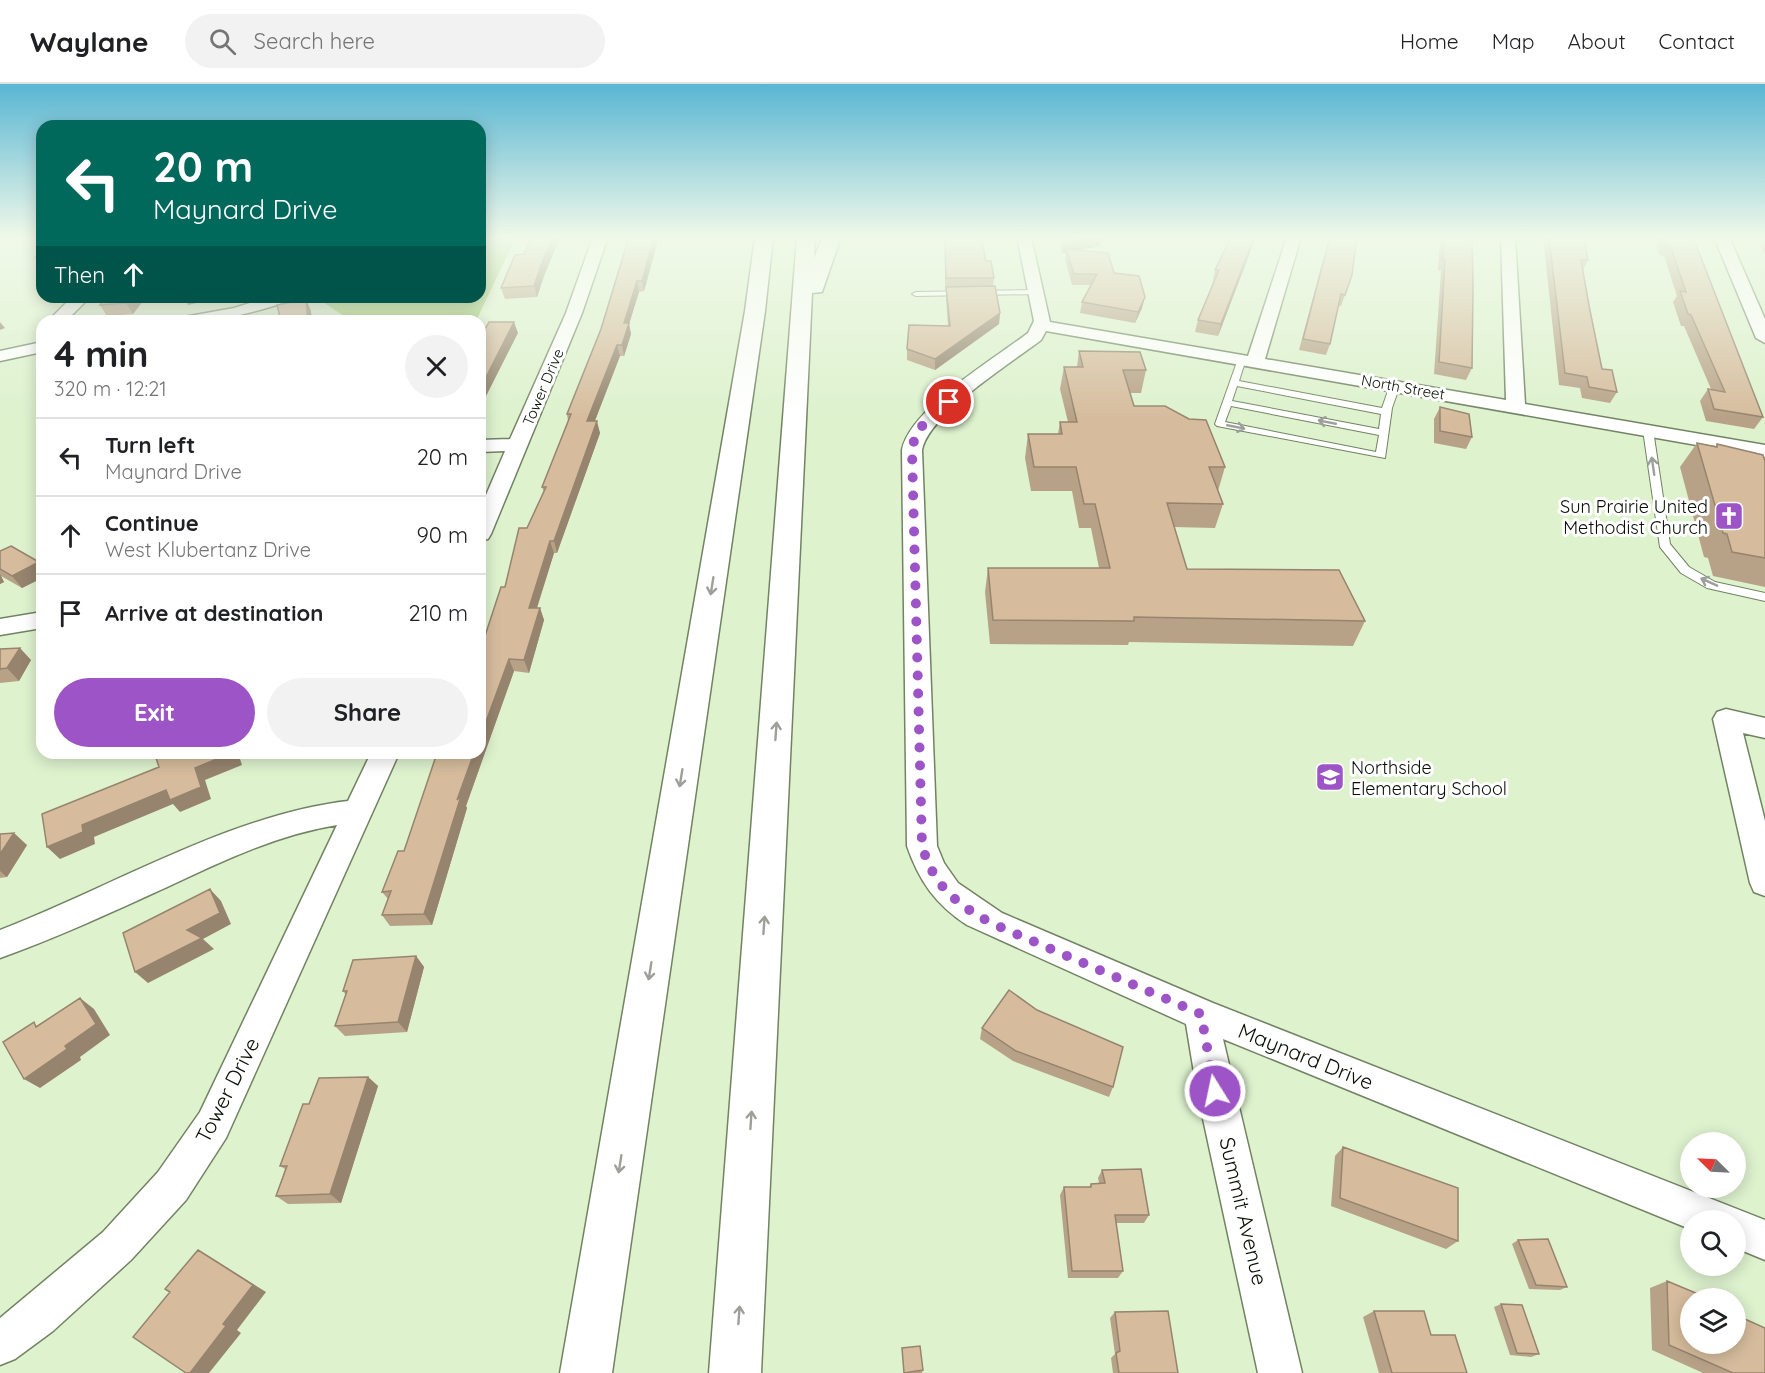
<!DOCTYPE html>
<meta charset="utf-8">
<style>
:root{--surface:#fff;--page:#f2f2f2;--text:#202124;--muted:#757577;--line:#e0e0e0;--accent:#9c54c7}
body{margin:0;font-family:Quicksand,sans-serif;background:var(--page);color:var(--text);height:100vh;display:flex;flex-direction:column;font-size:22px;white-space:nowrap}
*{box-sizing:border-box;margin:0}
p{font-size:20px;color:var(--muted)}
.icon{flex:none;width:33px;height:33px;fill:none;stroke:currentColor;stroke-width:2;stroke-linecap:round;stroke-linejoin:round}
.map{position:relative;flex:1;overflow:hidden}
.sheet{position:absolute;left:36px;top:231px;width:450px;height:444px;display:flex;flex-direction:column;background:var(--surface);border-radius:18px;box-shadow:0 3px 15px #0003}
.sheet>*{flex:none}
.hud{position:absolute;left:36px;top:36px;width:450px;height:183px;border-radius:18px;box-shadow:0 3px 15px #0003;background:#00695c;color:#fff;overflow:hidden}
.needle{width:39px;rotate:294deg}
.controls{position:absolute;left:1680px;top:1048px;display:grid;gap:12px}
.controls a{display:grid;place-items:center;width:66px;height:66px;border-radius:50%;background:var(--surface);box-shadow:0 3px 15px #0003;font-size:30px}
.pin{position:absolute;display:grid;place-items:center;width:51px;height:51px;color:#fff;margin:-26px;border:3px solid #fff;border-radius:50%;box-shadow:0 2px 6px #0007}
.me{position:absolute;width:66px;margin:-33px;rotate:350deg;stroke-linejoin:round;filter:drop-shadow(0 0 4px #0008)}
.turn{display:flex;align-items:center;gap:21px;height:126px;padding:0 18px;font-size:27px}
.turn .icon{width:78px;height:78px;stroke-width:2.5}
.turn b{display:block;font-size:42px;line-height:51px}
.then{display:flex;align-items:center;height:57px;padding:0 18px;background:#0003;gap:12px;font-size:22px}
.round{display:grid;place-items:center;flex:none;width:63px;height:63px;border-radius:32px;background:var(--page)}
.head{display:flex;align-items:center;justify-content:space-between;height:102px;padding:0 18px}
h1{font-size:36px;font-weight:700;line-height:45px}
.primary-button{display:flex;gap:12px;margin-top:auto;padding:12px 18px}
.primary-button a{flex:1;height:69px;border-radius:36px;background:var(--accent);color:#fff;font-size:24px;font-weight:700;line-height:69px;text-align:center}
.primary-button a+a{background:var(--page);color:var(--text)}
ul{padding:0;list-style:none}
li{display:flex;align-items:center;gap:18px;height:78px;padding:0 18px;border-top:2px solid var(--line)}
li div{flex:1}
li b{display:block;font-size:22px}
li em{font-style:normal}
header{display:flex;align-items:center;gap:36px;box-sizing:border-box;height:84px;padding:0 30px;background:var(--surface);border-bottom:2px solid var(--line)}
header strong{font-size:28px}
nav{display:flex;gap:33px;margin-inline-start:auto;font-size:21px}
.search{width:420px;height:54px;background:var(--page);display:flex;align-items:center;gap:15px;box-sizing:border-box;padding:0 21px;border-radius:33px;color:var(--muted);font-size:22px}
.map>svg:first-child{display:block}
</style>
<header>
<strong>Waylane</strong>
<div class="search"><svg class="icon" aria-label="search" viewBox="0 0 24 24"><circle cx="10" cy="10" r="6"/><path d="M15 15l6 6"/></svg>Search here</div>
<nav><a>Home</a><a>Map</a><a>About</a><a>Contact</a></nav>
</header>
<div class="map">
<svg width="1765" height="1289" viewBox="0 0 1765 1289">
<rect width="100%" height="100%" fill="#def2ce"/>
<!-- green -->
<path fill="#9fd16f" d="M480,153H516L476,237H351L320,216L328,213H480Z"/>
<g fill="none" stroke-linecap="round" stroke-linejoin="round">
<!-- service casing -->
<g stroke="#728363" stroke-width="2">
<path id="service" d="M1037,206H1040V210L916,212L912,210L916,208Z
M1242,272L1246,275L1239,297L1382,324L1390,301L1398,299L1400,301L1392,324L1385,374L1217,342L1215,340L1238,275ZM1237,302L1381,330L1379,345L1232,317ZM1231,322L1379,351L1376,368L1225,338Z
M1648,343L1653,346L1670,460L1689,483L1715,498L1765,509V517L1707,504L1681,489L1660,463L1643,346Z"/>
</g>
<!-- minor casing -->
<g stroke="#728363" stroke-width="3">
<path id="minor" d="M593,153H608L582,229L491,450L488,455L480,457V425L505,367L480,368V356L510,355L566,229Z
M1017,153H1031L1050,238L1248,272L1287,153H1301L1265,275L1506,316L1501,153H1515L1525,320L1765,361V373L1046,247L1041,256C1011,279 928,331 922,366L937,762L944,779L958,799L1002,829L1213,919L1765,1136V1176L1736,1164V1137H1690V1145L1223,955L1302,1289H1258L1197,1007L1186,940L967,841C936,821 919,797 907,762L902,366C910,325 994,275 1028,249L1034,237Z
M1714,153H1729L1765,235V259L1756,254Z
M72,213H90L66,237H48Z
M269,213H294L292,216C253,229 223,237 182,237L184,233L234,224Z
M42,258V268L0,277V267Z
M42,528V544L0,551V535Z
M1726,625L1765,634V654L1743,649L1765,737V812L1754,808L1750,799L1713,635L1717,628Z
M371,669H399L226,1054L186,1116L131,1176L53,1247L15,1275L0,1281V1234L103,1148L158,1088L200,1028L337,741C276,751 220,778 165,804C110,829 56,854 0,874V846C110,804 232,730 348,717Z"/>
</g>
<!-- motorway casing -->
<g stroke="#728363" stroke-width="3">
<path id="motorway" d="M755,153H773L765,227L612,1289H560L745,227Z
M797,153H815L814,174L823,153H841L822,208L812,209L761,1289H709Z"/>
</g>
<!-- service -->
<use href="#service" fill="#fff" fill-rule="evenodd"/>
<!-- minor -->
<use href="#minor" fill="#fff" fill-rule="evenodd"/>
<!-- motorway -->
<use href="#motorway" fill="#fff" fill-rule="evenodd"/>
</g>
<!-- wall -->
<path fill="#b8a287" d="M532,153H560L544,192L537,213L505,215L501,204L524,170Z
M629,153H659L644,207L639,208L629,240L631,250L624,272H620L595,337L600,349L557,469H554L537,524H540L544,536L529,589L514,587L466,722L467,724L432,841L390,842L382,831L388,815L382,808L404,767L480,669L505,503L527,444L544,408L542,403L568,337L567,330L601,245Z
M945,153H981L986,177L994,194L993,202L1000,229L999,240L935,286L907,276V265L948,242L946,214V205H945Z
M1060,153H1102L1100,162L1079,166L1114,189L1142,224L1135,239L1080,229L1082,218L1091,201H1072L1065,175L1066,169H1062Z
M1231,153H1256L1218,252L1195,248L1198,236L1214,197L1213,196L1215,186Z
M1329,153H1357L1345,211L1341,222H1338L1330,260L1326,271L1299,266Z
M1440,153H1472V284L1466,296L1434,290L1441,187L1438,186Z
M1543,153H1584L1588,176L1583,186L1602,285L1617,308L1610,319L1582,314L1580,304L1559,301Z
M1655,153H1693L1763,333L1754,345L1706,337L1700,317L1708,305H1711L1684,242H1681L1673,218L1677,212L1664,172L1659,171Z
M1756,153H1765V171Z
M42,168V184L35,173Z
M107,213H146L133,230L107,232L100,221Z
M1079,267L1146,286L1141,309H1130L1134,322L1225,383L1218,407L1223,420L1215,444L1174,443L1187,485L1365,537L1353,562L1129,558L1128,561L990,560L985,508L988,484H1099L1091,444H1079L1072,407H1031L1025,374L1028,350H1058L1060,338H1068L1060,305L1064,283H1077Z
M1440,323L1472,353L1466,365L1434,359V335Z
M1697,359L1716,362L1717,360L1765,377V503L1713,492L1708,474L1704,473L1680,383Z
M0,467L42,482V494L22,504L1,492L4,498L0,500Z
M0,565L31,576L19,597L0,599Z
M0,750L27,761L7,793L0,794Z
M416,872L424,883L407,948L345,952L335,942L346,911L343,907Z
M982,944L1113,1003L1109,1013L1013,977L980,955Z
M368,993L378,1002L341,1119L288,1120L276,1112L285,1085L280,1082L309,1020Z
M1343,1063L1458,1157L1446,1165L1331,1122L1335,1072Z
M1102,1086L1149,1131L1144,1139H1116L1123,1187L1118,1194H1068L1060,1111L1064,1103H1089L1091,1100L1099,1099L1098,1094Z
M1518,1156L1567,1203L1560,1206L1529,1205L1512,1160Z
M1667,1197L1690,1215L1765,1289H1703L1652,1266L1650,1204Z
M1501,1220L1539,1270L1531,1273L1510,1271L1494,1223Z
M1374,1227L1431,1251L1467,1289H1379L1363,1233Z
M1115,1228L1178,1289H1113L1111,1274L1115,1270L1110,1234Z
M902,1267L923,1286L922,1289H904Z"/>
<!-- shaded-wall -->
<path fill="#96846e" d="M553,153H560L544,192L537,213L534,202L541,181Z
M654,153H659L644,207L642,197Z
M1092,153H1102L1100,162L1067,168L1066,165V169H1062L1064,159Z
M1254,153H1256L1218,252L1221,240Z
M637,197L639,208L629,240L631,250L624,272L622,261L624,239Z
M131,213H146L133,230L126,219Z
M184,213H223L188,221Z
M1145,213L1142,224L1135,239L1138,228Z
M306,215L311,227L312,237H308Z
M1000,229L999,240L935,286V275Z
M0,238L5,244L0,246Z
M514,238L518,249L480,324V305Z
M617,261L620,272L590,349L587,337Z
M597,337L600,349L557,469L554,457Z
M550,457L554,469L533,536L529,524Z
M39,478L42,482V494L22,504L12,492Z
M0,490L4,498L0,500Z
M540,524L544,536L529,589L524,576Z
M20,564L31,576L19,597L7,584Z
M509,575L514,587L466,722L467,724L432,841L424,830L457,716L474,669H480V654Z
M231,669H238L242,681L205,696L211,715L180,728L173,720L94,753L95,760L60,775L47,763L82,741L195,684Z
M14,749L27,761L7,793L0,787V770Z
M210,805L221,817L231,840L203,855L214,865L148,899L135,888L187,846Z
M416,872L424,883L407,948L398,938Z
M80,914L94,925L110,951L80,973L81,976L40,1004L24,995L65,962Z
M368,993L378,1002L341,1119L330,1110Z
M198,1166L212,1174L266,1208L237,1246L241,1249L209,1289H190L223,1240Z"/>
<!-- building -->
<path fill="#d6bc9d" stroke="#96846e" stroke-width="1.5" d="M532,153H553L541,181L534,202L501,204L515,171L524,170Z
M629,153H654L642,197H637L624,239H629L622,261H617L587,337H597L554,457H550L529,524H540L524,576L509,575L480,654V567L501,503H505L519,444H527L546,403H542L571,330H567L601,245Z
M946,153H981L986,177H991L994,194H946L945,158H947Z
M1063,153H1092L1064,159Z
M1231,153H1254L1221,240L1198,236L1219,186H1215Z
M1330,153H1357L1352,191L1345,211L1341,210L1330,260L1303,255Z
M1444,153H1472L1473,203L1472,284L1439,278L1445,176H1443Z
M1549,153H1584L1588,176H1581L1589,222L1602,285L1612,286L1617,308L1589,303L1587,293L1565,289Z
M1663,153H1693L1763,333L1714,325L1708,305L1725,308L1691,231L1688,230L1680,207L1686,208L1670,161H1665Z
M1066,165L1108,169L1114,189L1139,192L1145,213L1138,228L1082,218L1097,190H1074Z
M42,168V175L35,173Z
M995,202L1000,229L935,275L907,265L909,241L950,242L946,203Z
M107,213H131L126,219L100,221Z
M306,215L308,237H281L277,221Z
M489,238H514L480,305V254Z
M1079,267L1140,268L1146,286H1123L1134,322H1165L1189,335L1206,336L1225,383H1209L1223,420L1167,419L1187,485L1339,486L1365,537L1134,533V537L993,536L988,484H1110L1095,420H1084L1076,383H1034L1028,350H1062L1060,338H1077L1064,283H1083Z
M1440,323L1469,330L1472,353L1440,347Z
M1697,359L1717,363V360L1763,371L1765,377V474L1732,468L1727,450L1723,449Z
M11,462L39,478L12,492L0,485V467Z
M20,564L7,584L0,585V565Z
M168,669H231L195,684L201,703L170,716L166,706L82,741L83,748L47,763L42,730L159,683L156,674Z
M437,669H474L457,716L461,712L424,830L382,831L391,807L382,808L398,767H404L433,681Z
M14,749L0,770V750Z
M210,805L220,829L187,846L202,854L135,888L123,849Z
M416,872L398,938L335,942L347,907H343L353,876Z
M1009,906L1037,926L1123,963L1113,1003L1016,967L982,944Z
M80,914L96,940L65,962L67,965L24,995L3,958L34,938L36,943Z
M368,993L330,1110L276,1112L287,1082H280L303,1020H309L319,994Z
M1343,1063L1458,1104V1157L1340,1114Z
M1141,1085L1149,1131H1115L1123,1187H1072L1064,1103H1091V1100L1105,1099L1102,1086Z
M1548,1155L1567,1203L1536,1201L1518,1156Z
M198,1166L253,1201L223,1240L226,1242L190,1289H186L133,1253L170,1208L165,1205Z
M1667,1197L1710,1215H1690V1260H1736V1231L1765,1244V1289H1733L1669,1261Z
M1501,1220L1522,1221L1539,1270L1517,1269Z
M1168,1227L1178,1289H1119L1116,1269L1120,1267L1115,1228Z
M1374,1227H1424L1431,1251H1455L1467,1289H1392Z
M920,1262L923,1286L904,1289L902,1264Z"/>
<!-- one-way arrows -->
<defs><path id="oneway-shaft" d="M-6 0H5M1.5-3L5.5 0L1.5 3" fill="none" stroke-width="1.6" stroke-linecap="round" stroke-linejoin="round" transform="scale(1.5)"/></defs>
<g stroke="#9d9f9b">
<use href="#oneway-shaft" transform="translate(1327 338) rotate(-169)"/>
<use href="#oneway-shaft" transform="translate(1236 343) rotate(11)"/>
<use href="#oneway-shaft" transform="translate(1653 382) rotate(-98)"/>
<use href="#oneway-shaft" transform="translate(1709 498) rotate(-156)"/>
<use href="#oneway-shaft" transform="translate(712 502) rotate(99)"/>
<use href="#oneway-shaft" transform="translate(776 647) rotate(-86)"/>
<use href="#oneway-shaft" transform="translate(681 694) rotate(99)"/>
<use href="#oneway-shaft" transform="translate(764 841) rotate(-86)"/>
<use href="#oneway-shaft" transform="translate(650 887) rotate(99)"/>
<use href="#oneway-shaft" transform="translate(751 1036) rotate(-86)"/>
<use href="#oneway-shaft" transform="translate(620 1080) rotate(99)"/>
<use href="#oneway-shaft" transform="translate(739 1231) rotate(-86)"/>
</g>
<!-- sky -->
<linearGradient id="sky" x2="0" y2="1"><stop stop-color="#59b6d3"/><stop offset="0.46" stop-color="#f0f9e9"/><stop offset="1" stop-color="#f0f9e9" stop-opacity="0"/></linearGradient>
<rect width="1765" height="334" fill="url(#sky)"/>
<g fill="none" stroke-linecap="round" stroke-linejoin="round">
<!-- route -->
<path stroke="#9c54c7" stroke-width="10" stroke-dasharray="0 18" d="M949,318C932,331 915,343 912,366L922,762C934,802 955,819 991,839L1201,930L1215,1007"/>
</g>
<!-- icons -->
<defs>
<g id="church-square" transform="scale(1.5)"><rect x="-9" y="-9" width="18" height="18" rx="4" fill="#9c54c7" stroke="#fff"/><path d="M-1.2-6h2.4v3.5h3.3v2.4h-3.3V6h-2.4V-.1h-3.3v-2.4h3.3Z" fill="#fff"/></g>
<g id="school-square" transform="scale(1.5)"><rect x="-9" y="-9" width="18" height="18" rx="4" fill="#9c54c7" stroke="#fff"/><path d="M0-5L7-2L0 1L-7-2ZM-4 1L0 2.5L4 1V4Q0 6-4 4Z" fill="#fff"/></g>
</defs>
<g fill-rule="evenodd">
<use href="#church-square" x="1729" y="432"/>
<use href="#school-square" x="1330" y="693"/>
</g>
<g text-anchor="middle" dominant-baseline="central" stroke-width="6" stroke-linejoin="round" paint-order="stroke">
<!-- far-street labels -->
<g font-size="15" fill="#090f04" stroke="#fff">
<text transform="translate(543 303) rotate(-67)">Tower Drive</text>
<text transform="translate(1403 303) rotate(10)">North Street</text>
</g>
<!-- poi labels -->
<g font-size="18" fill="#090f04" stroke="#fff" text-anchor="end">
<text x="1708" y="422">Sun Prairie United<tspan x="1708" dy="21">Methodist Church</tspan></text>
<text x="1351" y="683" text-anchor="start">Northside<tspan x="1351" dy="21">Elementary School</tspan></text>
</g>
<!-- near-street labels -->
<g font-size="21" fill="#090f04" stroke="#fff">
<text transform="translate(1306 972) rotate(22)">Maynard Drive</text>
<text transform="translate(227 1006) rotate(-63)">Tower Drive</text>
<text transform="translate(1244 1127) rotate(77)">Summit Avenue</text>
</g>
</g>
</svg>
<div class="controls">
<a><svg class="needle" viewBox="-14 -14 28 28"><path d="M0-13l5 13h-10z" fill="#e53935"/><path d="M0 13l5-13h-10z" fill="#757577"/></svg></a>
<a><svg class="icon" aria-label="search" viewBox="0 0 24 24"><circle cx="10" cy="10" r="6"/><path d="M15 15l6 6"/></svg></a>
<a><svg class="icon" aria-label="layers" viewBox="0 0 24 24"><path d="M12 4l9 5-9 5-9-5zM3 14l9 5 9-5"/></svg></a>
</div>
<div class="pin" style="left:949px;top:318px;background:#d93025"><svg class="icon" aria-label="arrive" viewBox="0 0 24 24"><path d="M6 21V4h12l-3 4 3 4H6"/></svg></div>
<svg class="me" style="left:1215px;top:1007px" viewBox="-20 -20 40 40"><circle r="17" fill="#9c54c7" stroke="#fff" stroke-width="3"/><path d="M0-11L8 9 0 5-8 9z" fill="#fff"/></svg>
<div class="hud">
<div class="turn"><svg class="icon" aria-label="left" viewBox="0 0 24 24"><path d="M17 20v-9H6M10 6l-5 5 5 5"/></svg><div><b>20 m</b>Maynard Drive</div></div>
<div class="then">Then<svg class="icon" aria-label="ahead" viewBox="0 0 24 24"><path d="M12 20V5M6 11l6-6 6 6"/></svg></div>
</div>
<section class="sheet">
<div class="head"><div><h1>4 min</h1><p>320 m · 12:21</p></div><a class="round"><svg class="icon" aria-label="close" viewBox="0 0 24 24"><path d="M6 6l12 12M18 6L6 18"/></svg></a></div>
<ul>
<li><svg class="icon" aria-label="left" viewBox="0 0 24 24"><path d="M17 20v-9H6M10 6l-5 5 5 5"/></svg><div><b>Turn left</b><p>Maynard Drive</p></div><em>20 m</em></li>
<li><svg class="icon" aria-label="ahead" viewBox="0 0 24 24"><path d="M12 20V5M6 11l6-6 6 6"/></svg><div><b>Continue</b><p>West Klubertanz Drive</p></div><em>90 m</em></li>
<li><svg class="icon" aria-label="arrive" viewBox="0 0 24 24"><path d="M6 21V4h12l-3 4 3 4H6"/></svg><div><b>Arrive at destination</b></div><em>210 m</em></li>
</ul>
<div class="primary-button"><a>Exit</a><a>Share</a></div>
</section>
</div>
